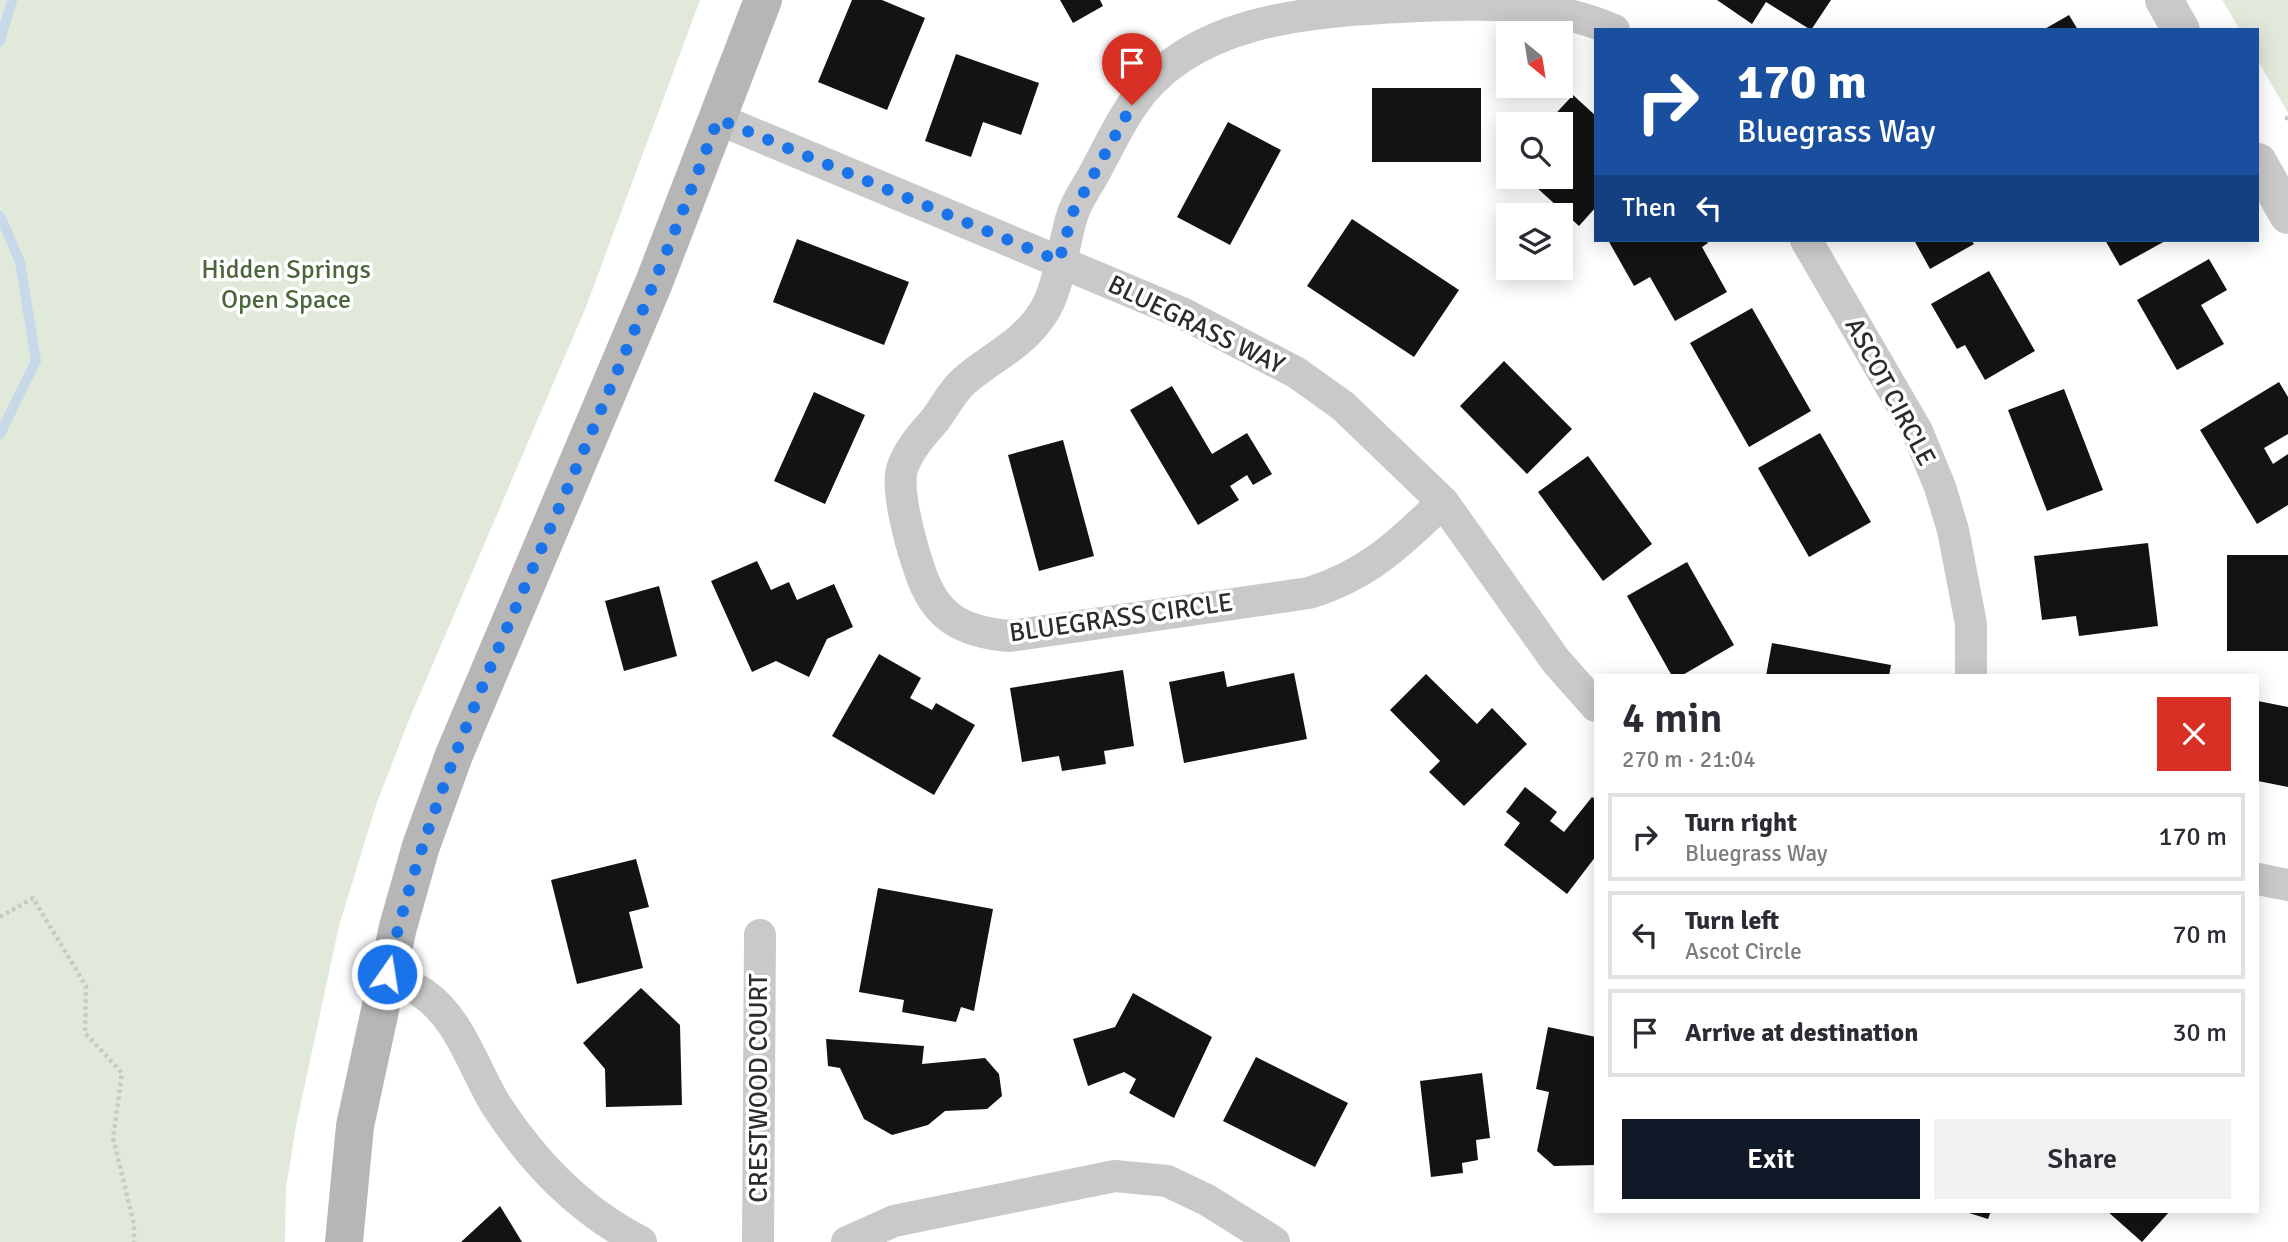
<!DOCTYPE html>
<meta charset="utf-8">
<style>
:root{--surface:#fff;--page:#f2f2f3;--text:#2b2b33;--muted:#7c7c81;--line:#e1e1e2;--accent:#111827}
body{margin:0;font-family:Signika,sans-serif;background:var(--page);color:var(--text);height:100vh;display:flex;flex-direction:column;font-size:26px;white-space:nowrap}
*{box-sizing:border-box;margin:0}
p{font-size:23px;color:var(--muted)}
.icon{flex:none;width:38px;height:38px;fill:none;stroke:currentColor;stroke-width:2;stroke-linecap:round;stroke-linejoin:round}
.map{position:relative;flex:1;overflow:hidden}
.side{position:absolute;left:1594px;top:674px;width:665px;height:539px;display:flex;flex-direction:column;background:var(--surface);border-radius:0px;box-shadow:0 4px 18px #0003}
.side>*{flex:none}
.banner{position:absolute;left:1594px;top:28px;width:665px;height:214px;border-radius:0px;box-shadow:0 4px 18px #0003;background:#1a4fa0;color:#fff;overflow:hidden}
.needle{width:46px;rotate:150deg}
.fabs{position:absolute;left:1496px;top:21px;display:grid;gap:14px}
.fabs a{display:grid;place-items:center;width:77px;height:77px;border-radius:0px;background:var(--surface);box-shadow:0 4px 18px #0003;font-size:35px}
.pin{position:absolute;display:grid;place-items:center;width:60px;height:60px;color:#fff;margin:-72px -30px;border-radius:50% 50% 50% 0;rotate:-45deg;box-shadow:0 0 7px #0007}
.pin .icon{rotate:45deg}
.me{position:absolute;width:77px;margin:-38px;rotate:13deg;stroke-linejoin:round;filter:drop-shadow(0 0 5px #0008)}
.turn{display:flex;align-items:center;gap:24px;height:147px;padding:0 28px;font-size:32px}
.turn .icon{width:91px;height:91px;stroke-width:2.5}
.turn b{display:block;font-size:49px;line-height:60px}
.then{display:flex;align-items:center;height:66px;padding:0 28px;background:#0003;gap:14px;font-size:26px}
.round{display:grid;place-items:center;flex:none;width:74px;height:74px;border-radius:0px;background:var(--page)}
.summary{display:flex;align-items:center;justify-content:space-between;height:119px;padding:0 28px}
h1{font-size:42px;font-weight:600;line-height:52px}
.button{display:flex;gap:14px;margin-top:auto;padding:14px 28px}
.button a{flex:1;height:80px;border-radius:0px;background:var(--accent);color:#fff;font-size:28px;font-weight:600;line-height:80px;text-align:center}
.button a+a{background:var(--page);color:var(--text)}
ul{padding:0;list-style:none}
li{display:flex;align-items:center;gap:21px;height:88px;margin:0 14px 10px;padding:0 14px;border:4px solid var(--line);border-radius:0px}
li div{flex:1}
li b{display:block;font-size:26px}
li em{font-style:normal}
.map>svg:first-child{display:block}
</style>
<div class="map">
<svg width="2288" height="1242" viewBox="0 0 2288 1242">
<rect width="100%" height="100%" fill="#fff"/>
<!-- green -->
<path fill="#e1eada" d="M0,0H700L586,307L411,715L376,805L339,926L296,1126L286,1188L285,1242H0Z
M2222,0H2288V113L2258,61V30H2240Z"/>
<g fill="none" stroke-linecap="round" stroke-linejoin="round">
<!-- stream -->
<path stroke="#c7d8e9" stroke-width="10" d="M0,41L12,0
M0,216L20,262L36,361L0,434"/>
</g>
<!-- building -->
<path fill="#131313" d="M852,0H882L925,18L887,110L818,82Z
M1060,0H1100L1103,6L1073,23Z
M1717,0H1831L1811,30L1766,2L1752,24Z
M2069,15L2078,30H2043Z
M956,54L1039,83L1021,135L983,122L971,157L925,141Z
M1372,88H1481V162H1372Z
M1573,95L1596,116V207L1579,226L1525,177H1561V124H1546Z
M1228,122L1281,150L1230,245L1177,217Z
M1352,219L1459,290L1414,357L1307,286Z
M797,239L909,282L884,345L773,302Z
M1608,240H1706L1708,243L1702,247L1727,292L1675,321L1650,277L1634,286Z
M1914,240H1971L1974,244L1930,269Z
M2105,240H2167L2120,266Z
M2209,259L2227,290L2201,305L2224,344L2177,370L2137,300Z
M1989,271L2035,351L1985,380L1965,345L1957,349L1931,304Z
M1752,308L1811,411L1749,447L1690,343Z
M1504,361L1572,429L1527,474L1460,406Z
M2279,382L2288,397V434L2264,448L2273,464L2288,454V505L2257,524L2200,430Z
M1172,386L1212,454L1247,433L1272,474L1253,485L1247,475L1230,486L1239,500L1198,525L1130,410Z
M2064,389L2103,490L2047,511L2008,410Z
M814,392L865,415L825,504L774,481Z
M1820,433L1871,522L1809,557L1758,468Z
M1063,440L1094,556L1039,571L1008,455Z
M1588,456L1652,544L1603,581L1538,492Z
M2148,543L2158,626L2079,636L2076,616L2042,620L2034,556Z
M2227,555H2288V651H2227Z
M757,561L771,590L789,582L797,600L834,584L853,627L827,639L809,677L776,661L752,672L711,581Z
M1687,562L1734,645L1681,676H1672L1627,596Z
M659,586L677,656L624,671L605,601Z
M1772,643L1891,665L1889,676H1766Z
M879,654L921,678L910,698L932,710L936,703L975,725L934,795L832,736Z
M1123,670L1134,746L1104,751L1106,764L1062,771L1059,756L1022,762L1010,688Z
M1224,671L1227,687L1294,673L1307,739L1184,763L1169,682Z
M1426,674L1477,724L1492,708L1527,744L1464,806L1429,772L1440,761L1390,710Z
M2258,701L2288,707V787L2258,781Z
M1525,787L1557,812L1550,821L1564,832L1592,797L1596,800V856L1567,894L1504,845L1520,823L1506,812Z
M636,859L649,907L629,912L643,968L577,984L551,880Z
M878,888L993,909L974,1011L961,1007L956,1022L902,1012L904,1000L859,992Z
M641,988L680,1025L682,1105L606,1107L605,1069L583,1043Z
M1133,993L1212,1037L1174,1118L1129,1093L1136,1079L1124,1072L1088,1086L1073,1039L1115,1027Z
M1548,1027L1596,1037V1165L1554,1166L1537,1151L1549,1092L1536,1089Z
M826,1039L924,1046L922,1064L985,1058L999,1074L1002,1096L987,1109L945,1111L928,1125L892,1135L864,1119L840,1068L828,1066Z
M1256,1057L1348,1103L1315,1167L1223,1121Z
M1482,1073L1490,1138L1476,1140L1478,1160L1462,1163L1463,1173L1431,1177L1420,1081Z
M500,1206L522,1242H461Z
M1963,1211H1991L1988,1219Z
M2107,1211H2170L2142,1242Z"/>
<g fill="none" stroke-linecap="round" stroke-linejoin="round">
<!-- path -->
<path stroke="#c9c9c9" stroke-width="4.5" stroke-dasharray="3.5 3.5" stroke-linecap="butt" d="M2285,118H2288
M0,917L33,898L86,986L85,1033L122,1073L113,1138L134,1224V1242"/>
<!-- minor -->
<path stroke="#c9c9c9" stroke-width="32" d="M718,119L1182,313L1297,373L1343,406L1443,502L1556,661L1596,706
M1806,240L1917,431L1940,487L1953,530L1971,624V676
M1443,502C1400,543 1368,575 1309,593L1010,636C961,632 934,617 919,568C911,545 896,491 902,469C908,450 922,435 935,420C944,408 952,392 963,382C991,357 1022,346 1043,313C1059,289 1063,245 1072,216C1076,202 1086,188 1094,174C1106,152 1117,128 1131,107C1188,20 1306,12 1399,7C1474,3 1544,0 1614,30
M2258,879L2288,885
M387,974C399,980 413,986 424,994C460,1019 474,1069 496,1105C534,1163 579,1210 641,1242
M758,1242L760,935
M847,1242L894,1221L1115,1176L1167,1181L1207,1200L1274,1242"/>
<!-- tertiary -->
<path stroke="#c9c9c9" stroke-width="38" d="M2164,0L2181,30
M2258,162L2288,215"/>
<!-- secondary -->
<path stroke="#b6b6b6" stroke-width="38" d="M344,1242L355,1126L398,927L421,846L454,755L653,285L763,0"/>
</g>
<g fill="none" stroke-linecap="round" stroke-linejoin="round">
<!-- route -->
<path stroke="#1a73e8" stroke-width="12" stroke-dasharray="0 21.6" d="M387,974C422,820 486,676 549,531C608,395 666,258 718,119L1059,261L1073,212L1132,105"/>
</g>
<g text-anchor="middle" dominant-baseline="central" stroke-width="7" stroke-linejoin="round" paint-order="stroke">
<!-- park labels -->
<g font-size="26" fill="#4b653c" stroke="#fff">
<text x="286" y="270">Hidden Springs<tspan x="286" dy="30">Open Space</tspan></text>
</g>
<!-- street labels -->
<g font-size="26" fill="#2c2c2c" stroke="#fff">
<text transform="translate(1196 325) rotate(26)">BLUEGRASS WAY</text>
<text transform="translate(1890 392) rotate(62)">ASCOT CIRCLE</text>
<text transform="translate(1121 618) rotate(-8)">BLUEGRASS CIRCLE</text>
<text transform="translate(759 1088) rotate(-90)">CRESTWOOD COURT</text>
</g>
</g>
</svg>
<div class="fabs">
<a><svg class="needle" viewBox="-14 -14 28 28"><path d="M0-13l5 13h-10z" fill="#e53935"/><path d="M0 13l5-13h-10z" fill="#7c7c81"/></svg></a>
<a><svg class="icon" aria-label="search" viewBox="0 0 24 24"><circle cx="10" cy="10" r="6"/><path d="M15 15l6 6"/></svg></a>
<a><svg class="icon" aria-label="layers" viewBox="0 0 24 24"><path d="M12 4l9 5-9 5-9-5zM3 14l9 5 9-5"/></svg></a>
</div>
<div class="pin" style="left:1132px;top:105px;background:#d93025"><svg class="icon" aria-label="arrive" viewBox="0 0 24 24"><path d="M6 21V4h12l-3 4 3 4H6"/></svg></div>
<svg class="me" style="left:387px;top:974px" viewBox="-20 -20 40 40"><circle r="17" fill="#1a73e8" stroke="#fff" stroke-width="3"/><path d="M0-11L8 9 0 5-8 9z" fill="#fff"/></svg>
<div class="banner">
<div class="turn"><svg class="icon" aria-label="right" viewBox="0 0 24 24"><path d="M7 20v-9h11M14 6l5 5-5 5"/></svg><div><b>170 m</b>Bluegrass Way</div></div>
<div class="then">Then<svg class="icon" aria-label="left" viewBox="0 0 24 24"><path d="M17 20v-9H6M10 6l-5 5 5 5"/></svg></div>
</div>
<section class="side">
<div class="summary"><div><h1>4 min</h1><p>270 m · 21:04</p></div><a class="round" style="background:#d93025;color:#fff"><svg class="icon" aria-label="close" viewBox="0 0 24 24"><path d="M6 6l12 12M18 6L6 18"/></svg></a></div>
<ul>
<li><svg class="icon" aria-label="right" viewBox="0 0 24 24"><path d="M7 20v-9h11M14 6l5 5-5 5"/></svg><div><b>Turn right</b><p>Bluegrass Way</p></div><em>170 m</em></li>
<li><svg class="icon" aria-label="left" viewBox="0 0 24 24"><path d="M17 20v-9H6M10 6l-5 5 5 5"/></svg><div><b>Turn left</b><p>Ascot Circle</p></div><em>70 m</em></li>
<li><svg class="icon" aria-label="arrive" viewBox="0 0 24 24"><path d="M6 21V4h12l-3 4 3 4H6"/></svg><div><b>Arrive at destination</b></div><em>30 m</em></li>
</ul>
<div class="button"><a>Exit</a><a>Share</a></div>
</section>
</div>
